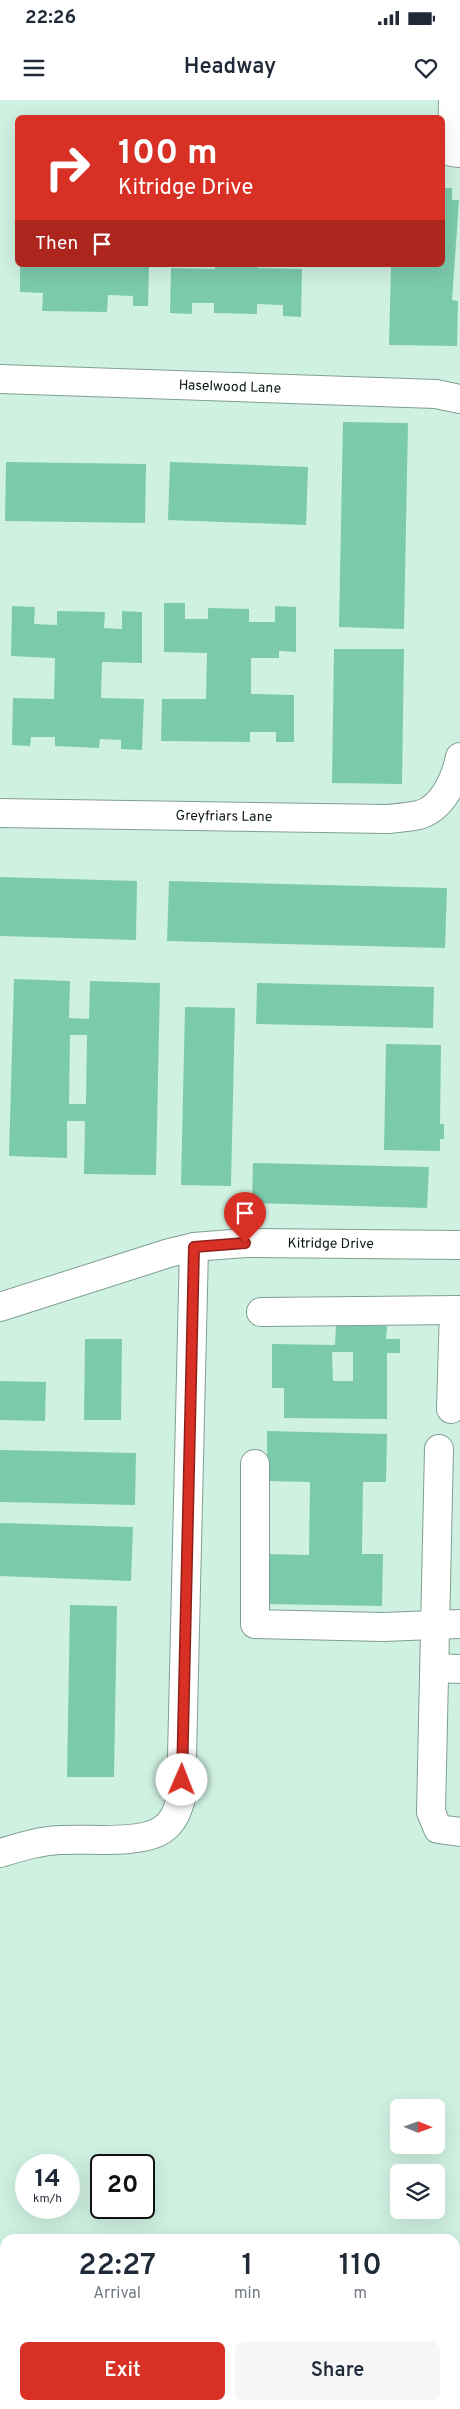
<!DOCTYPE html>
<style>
:root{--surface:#fff;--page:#f6f6f7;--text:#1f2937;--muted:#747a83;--accent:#d93025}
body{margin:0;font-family:Overpass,sans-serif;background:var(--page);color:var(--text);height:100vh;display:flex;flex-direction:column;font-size:19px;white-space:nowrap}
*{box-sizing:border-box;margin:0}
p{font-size:16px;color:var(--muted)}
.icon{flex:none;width:28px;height:28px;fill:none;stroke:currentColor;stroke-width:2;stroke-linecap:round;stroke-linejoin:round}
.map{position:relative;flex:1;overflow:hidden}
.drawer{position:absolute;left:0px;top:2134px;width:460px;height:176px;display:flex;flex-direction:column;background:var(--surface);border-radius:15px 15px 0 0;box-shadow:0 5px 20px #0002}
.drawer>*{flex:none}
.top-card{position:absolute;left:15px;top:15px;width:430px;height:152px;border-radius:8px;box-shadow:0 5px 20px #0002;background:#d93025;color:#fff;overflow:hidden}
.needle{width:32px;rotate:91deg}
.fabs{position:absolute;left:390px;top:1999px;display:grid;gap:10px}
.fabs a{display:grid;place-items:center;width:55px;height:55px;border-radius:8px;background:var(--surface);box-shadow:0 5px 20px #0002;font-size:25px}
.speed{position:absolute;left:15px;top:2054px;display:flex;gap:10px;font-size:25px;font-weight:700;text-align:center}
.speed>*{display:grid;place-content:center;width:65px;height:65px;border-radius:50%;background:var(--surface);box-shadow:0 5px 20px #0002;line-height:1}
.speed small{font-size:12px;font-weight:400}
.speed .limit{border:2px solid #111;border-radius:8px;background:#fff;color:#111}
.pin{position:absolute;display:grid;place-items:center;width:42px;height:42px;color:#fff;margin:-51px -21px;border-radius:50% 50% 50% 0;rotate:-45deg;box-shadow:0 0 5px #0007}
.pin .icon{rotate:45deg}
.me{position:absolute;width:55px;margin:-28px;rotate:1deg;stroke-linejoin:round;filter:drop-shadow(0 0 4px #0008)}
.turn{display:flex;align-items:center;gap:18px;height:105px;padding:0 20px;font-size:22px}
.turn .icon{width:65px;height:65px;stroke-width:2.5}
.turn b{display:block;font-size:35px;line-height:42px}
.then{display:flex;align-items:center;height:48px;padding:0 20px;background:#0003;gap:10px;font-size:19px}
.eta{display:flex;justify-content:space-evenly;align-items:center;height:85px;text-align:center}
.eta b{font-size:30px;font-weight:600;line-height:35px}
.button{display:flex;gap:10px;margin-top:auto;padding:10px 20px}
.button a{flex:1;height:58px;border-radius:8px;background:var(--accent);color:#fff;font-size:20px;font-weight:600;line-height:58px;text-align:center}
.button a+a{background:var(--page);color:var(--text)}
.status{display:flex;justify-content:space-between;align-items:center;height:35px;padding:0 25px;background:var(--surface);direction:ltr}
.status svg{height:14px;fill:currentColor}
header{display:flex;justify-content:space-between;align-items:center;height:65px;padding:0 20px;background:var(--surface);font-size:22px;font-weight:600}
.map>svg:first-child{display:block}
</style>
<div class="status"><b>22:26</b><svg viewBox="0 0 49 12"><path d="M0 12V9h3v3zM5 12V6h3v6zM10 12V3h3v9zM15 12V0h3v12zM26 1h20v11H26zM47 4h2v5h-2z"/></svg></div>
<header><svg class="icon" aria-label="menu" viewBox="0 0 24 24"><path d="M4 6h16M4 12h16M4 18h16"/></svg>Headway<svg class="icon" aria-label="heart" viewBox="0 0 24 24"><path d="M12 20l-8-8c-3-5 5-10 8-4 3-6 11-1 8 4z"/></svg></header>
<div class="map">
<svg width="460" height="2309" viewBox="0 0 460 2309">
<rect width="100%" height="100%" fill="#cff1e2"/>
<!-- building -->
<path fill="#7ccaac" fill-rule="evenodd" d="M442,88H452V100H459L452,200L458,201L457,246L389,245L391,165H442Z
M20,165H149L148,206H133V196L108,195L107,212L42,211L43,193L20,192Z
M215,165H258V168L302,169L301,217L283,216V205L257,204V214L214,213V203H192V214L170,213L171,168L215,169Z
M343,322L408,323L404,529L339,527Z
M6,362L146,364L145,423L5,421Z
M170,362L308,367L306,425L168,420Z
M164,503H185V519H208V508L249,509V522H275V506L296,507V552L279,551V558H251V594L294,595V642H276V632H250V642L161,641L162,599H206L207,553L164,552Z
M12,506L35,507L34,524L57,525V511L105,512L104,528L122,529V511L142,512V563L102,562L101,598L144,599L142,650L121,649V640L100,639L99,648L55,646V637H31L30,646L12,645L13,598L54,599L55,558L11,556Z
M334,549H404L402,684L332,683Z
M0,777L137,781L136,840L0,836Z
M169,781L447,788L445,848L167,841Z
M14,879L70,881L69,918L89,919L90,881L160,883L156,1075L84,1074L85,1021H67V1058L9,1056ZM70,935H87L86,1004H69Z
M257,883L434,887L433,928L256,924Z
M185,907L235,908L231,1086L181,1085Z
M386,944L441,945L440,1024H444V1039H440V1051L384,1050Z
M253,1063L429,1067L427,1108L252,1103Z
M336,1225L387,1226L386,1239H400V1253H387V1319L284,1318V1288H272V1244L335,1245ZM332,1252H353V1281H333Z
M85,1239H122L121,1320H84Z
M0,1281L46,1282L45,1321L0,1320Z
M267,1331L387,1334L386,1382H363L362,1454H383L382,1506L266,1504V1454L309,1455L310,1382L267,1381Z
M0,1350L136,1353L135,1405L0,1402Z
M0,1423L133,1427L131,1481L0,1476Z
M70,1505L117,1506L114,1677H67Z"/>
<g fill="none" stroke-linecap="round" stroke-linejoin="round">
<!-- minor casing -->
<g stroke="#809f92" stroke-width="30">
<g id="minor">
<path d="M453,0L452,52L460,53"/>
<path id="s1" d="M0,279L436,294L460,299"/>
<path id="s2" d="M0,713L388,719C398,718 409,717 419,715C443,708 455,680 460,657"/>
<path id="s3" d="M0,1207L169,1153L194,1147L245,1143L460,1145"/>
<path d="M261,1212L460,1210"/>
<path d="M451,1309L454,1210"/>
<path d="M439,1349L431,1712L438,1729L460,1732"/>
<path d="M255,1364V1524L383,1527L460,1524"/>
<path d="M436,1568L460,1569"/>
<path d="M0,1753C20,1747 39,1741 60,1740C87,1738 139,1745 162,1730C174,1722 177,1711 181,1699L194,1147"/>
</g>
</g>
<!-- major casing -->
<g stroke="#fff" stroke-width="30">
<path id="major" d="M455,2209L460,2207
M381,2305L385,2309
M221,2309L230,2305"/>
</g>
<!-- minor -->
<use href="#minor" stroke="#fff" stroke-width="28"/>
<!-- major -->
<use href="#major" stroke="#80e6c8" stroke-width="28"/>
</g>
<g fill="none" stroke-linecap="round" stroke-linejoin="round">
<!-- route casing -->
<g stroke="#8d1f18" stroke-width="12">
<path id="route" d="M182,1680L194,1147L245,1143"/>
</g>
<!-- route -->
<use href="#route" stroke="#d93025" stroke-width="9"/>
</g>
<g text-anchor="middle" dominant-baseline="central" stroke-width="4" stroke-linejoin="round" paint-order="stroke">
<!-- street labels -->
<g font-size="14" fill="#0c1814" stroke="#dcfef0">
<text stroke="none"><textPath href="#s1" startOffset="230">Haselwood Lane</textPath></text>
<text stroke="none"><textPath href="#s2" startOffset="224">Greyfriars Lane</textPath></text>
<text stroke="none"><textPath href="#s3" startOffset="340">Kitridge Drive</textPath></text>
</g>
</g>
</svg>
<div class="fabs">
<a><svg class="needle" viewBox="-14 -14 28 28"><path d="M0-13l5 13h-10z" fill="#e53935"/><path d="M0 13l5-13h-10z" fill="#747a83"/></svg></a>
<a><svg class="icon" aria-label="layers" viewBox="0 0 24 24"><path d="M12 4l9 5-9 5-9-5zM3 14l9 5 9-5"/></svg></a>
</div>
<div class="speed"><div>14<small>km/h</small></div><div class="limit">20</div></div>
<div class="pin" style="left:245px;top:1143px;background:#d93025"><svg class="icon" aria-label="arrive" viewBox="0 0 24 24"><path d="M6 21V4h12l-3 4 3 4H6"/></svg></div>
<svg class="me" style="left:182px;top:1680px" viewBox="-20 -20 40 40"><circle r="19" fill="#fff"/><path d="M0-13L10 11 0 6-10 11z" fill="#d93025"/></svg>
<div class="top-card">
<div class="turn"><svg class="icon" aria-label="right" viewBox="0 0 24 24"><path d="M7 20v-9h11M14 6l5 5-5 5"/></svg><div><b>100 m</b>Kitridge Drive</div></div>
<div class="then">Then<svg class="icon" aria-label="arrive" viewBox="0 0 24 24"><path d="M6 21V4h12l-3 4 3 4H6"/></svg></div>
</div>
<section class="drawer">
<div class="eta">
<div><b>22:27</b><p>Arrival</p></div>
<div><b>1</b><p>min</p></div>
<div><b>110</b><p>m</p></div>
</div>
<div class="button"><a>Exit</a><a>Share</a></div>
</section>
</div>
